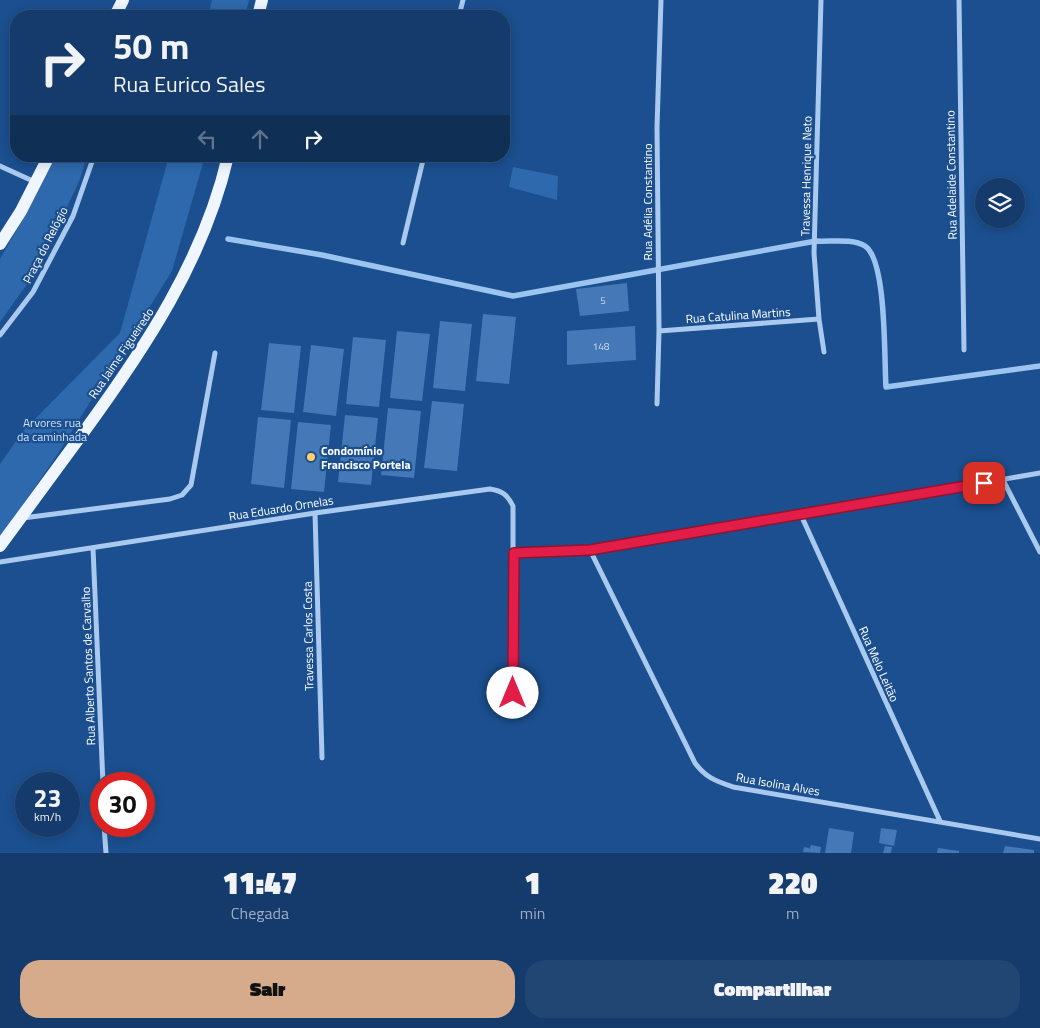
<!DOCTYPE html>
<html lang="pt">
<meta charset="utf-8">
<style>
:root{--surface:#143b6b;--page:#214673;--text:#f1f3f6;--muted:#9dadc1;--line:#33557e;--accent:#d6ab8b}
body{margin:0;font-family:"Titillium Web",sans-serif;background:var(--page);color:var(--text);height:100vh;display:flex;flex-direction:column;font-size:19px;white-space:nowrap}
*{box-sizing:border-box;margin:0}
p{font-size:16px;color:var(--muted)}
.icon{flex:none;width:28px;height:28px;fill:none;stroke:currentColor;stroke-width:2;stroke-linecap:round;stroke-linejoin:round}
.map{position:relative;height:853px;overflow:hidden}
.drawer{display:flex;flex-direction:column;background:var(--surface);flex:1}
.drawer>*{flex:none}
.hud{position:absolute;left:10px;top:10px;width:500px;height:152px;border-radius:20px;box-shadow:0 2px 12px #0003,0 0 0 1px var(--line);background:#143b6b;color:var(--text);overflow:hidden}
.controls{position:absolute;left:975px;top:178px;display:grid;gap:10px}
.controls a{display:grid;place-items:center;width:50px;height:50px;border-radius:50%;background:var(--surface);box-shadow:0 2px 12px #0003,0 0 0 1px var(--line);font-size:25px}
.speed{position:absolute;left:15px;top:772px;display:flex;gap:10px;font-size:25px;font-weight:700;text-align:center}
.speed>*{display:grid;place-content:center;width:65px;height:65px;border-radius:50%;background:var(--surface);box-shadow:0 2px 12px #0003,0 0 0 1px var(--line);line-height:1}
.speed small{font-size:12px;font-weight:400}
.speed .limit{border:8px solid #d22;background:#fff;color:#111}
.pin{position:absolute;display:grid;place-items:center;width:42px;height:42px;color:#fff;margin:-21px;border-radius:10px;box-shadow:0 2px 8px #0006}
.me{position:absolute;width:55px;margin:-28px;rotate:0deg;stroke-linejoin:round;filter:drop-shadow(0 0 4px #0008)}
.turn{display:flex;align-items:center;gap:18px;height:105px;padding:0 20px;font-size:22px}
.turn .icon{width:65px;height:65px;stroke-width:2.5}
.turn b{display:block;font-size:35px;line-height:42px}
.lanes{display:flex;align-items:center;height:48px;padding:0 20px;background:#0003;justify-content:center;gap:25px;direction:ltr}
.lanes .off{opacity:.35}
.eta{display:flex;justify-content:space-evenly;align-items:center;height:85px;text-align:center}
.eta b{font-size:30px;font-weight:800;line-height:35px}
.cta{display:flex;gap:10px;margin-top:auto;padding:10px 20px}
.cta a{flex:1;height:58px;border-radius:20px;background:var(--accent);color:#111;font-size:20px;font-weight:800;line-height:58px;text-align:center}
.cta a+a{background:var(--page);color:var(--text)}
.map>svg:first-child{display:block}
</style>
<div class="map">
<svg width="1040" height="853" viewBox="0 0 1040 853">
<rect width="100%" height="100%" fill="#1b4f8f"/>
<!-- green -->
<path fill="#2e69ad" d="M212,0H249L245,16H208Z
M54,156H87L80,179L40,266L0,322V259L29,208Z
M169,156H205L172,271L57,455L0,538V464L23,431L120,333Z
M513,167L558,176L557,200L509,187Z"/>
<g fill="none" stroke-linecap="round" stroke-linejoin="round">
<!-- stream -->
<path stroke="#9cc4f0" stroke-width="5.5" d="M228,239L322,255L513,296L816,241C830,242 852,238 865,246C887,260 884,360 886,387L1040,366"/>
</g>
<!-- building -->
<path fill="#4478b7" d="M627,283L629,311L580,316L576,289Z
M483,314L516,317L509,384L476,381Z
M440,321L472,324L465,391L433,388Z
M635,326L636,360L567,365V331Z
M397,331L430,334L422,401L390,398Z
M353,337L386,340L379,407L346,404Z
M269,343L301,346L294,413L261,410Z
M311,345L344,349L336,416L303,412Z
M432,401L464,404L457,471L424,468Z
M388,408L421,411L414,478L381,475Z
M345,415L378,418L371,485L338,482Z
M258,417L291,420L284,488L251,484Z
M298,422L331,425L324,492L291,489Z
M829,828L854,832L851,853H825Z
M881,828L897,830L894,846L879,843Z
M811,845L821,847L820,853L803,852L804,847L809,848V850Z
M885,846L892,847L891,853H883Z
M1005,846L1034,850V853H1003Z
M938,848L959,851V853H937Z"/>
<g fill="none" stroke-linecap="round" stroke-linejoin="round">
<!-- street -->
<path stroke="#a9c9ee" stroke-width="5" d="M821,0L814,253L819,319L824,352
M959,0L964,350
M459,16L463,0
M0,166L35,182
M403,243L424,156
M659,331L819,319
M0,335L33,292L73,216L94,156
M657,404L659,331L657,127L661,0
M1003,480L1040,552
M315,513L322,758
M801,515L940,821
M23,518L170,499L182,495L191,485L215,353
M93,548L103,784
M590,550L695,763C706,778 716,781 733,787L1040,839
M514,553L590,550L1040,473
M0,562L315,513L490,489C502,491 507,494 513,506V693
M104,826L106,853"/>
<!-- primary -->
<path stroke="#f0f6ff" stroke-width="12" d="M115,16L123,0
M258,16L262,0
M0,244L21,211L49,156
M0,546C28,508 55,471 83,433C145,348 204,260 228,156"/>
</g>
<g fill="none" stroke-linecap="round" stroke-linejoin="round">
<!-- route casing -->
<g stroke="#92132f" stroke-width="12">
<path id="route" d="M513,693L514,553L590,550L984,483"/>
</g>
<!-- route -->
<use href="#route" stroke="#e11d48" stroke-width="9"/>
</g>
<!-- markers -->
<circle fill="#ffd166" stroke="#1b4f8f" stroke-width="2" cx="311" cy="457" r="5"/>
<g text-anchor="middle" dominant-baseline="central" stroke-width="4.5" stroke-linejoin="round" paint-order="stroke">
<!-- number labels -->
<g font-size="10" fill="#d0dded">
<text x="603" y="300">5</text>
<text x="601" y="346">148</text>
</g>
<!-- street labels -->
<g font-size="12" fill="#fff" stroke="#1b4f8f">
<text transform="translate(951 175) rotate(-91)">Rua Adelaide Constantino</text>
<text transform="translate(806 176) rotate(-89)">Travessa Henrique Neto</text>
<text transform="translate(647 202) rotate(-90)">Rua Adélia Constantino</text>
<text transform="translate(45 245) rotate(-63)">Praça do Relógio</text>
<text transform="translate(738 315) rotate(-4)">Rua Catulina Martins</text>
<text transform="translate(121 353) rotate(-56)">Rua Jaime Figueiredo</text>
<text transform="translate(281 508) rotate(-9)">Rua Eduardo Ornelas</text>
<text transform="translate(308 636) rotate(-91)">Travessa Carlos Costa</text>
<text transform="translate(879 664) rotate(66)">Rua Melo Leitão</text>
<text transform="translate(88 666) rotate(-92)">Rua Alberto Santos de Carvalho</text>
<text transform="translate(778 784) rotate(10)">Rua Isolina Alves</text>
</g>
<!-- park labels -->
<g font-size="12" fill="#cfe3fa" stroke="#1b4f8f">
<text x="52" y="422">Arvores rua<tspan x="52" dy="14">da caminhada</tspan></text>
</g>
<!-- poi labels -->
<g font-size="12" font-weight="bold" fill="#fff" stroke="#1b4f8f" text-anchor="start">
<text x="321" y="450">Condomínio<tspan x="321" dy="14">Francisco Portela</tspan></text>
</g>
</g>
</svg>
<div class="controls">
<a><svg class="icon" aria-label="layers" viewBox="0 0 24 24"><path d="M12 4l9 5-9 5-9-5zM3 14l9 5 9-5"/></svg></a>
</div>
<div class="speed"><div>23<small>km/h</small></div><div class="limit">30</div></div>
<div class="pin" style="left:984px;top:483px;background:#d93025"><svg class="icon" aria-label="arrive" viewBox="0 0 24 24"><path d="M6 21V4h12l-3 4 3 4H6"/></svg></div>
<svg class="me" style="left:513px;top:693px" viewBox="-20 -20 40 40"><circle r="19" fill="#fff"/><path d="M0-13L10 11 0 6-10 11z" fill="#e11d48"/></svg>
<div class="hud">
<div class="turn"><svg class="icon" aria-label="right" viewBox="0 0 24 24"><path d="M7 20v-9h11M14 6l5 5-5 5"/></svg><div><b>50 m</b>Rua Eurico Sales</div></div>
<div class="lanes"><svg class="icon off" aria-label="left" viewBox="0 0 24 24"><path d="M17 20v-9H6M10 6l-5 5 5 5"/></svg><svg class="icon off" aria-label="ahead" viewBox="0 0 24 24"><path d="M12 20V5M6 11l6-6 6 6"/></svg><svg class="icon" aria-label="right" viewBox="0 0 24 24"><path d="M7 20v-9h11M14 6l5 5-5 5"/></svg></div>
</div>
</div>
<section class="drawer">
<div class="eta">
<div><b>11:47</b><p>Chegada</p></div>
<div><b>1</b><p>min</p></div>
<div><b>220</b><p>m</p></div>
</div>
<div class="cta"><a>Sair</a><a>Compartilhar</a></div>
</section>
